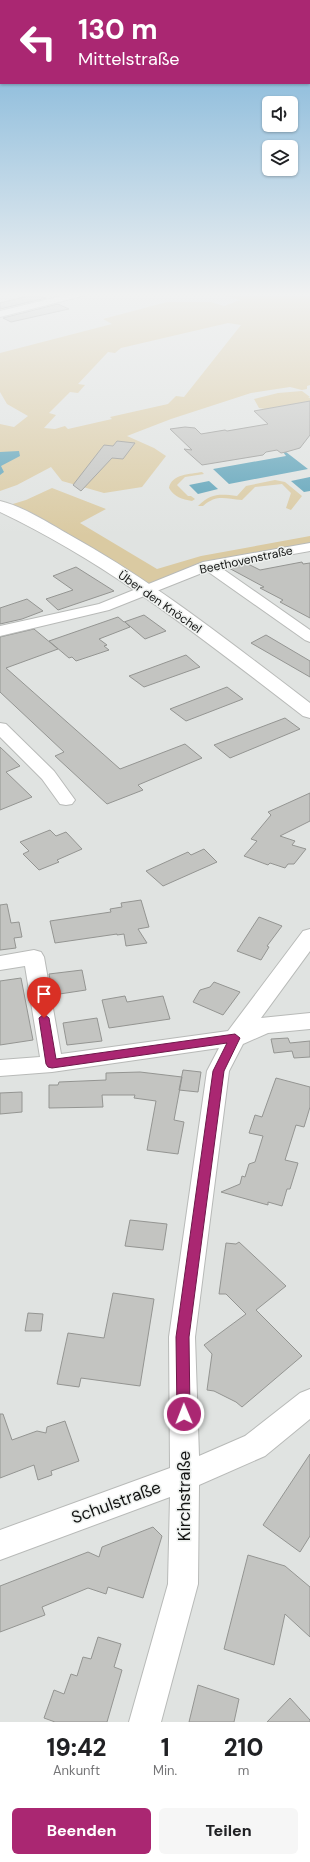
<!DOCTYPE html>
<html lang="de">
<meta charset="utf-8">
<style>
:root{--surface:#fff;--page:#f6f6f6;--text:#202124;--muted:#757577;--accent:#aa2772}
body{margin:0;font-family:"DM Sans",sans-serif;background:var(--page);color:var(--text);height:100vh;display:flex;flex-direction:column;font-size:15px;white-space:nowrap}
*{box-sizing:border-box;margin:0}
p{font-size:13px;color:var(--muted)}
.icon{flex:none;width:22px;height:22px;fill:none;stroke:currentColor;stroke-width:2;stroke-linecap:round;stroke-linejoin:round}
.map{position:relative;height:1722px;overflow:hidden}
.side{display:flex;flex-direction:column;background:var(--surface);flex:1}
.side>*{flex:none}
.guide{position:absolute;left:0px;top:0px;width:310px;height:84px;box-shadow:0 1px 3px #0004;background:#aa2772;color:#fff;overflow:hidden}
.controls{position:absolute;left:262px;top:96px;display:grid;gap:8px}
.controls a{display:grid;place-items:center;width:36px;height:36px;border-radius:6px;background:var(--surface);box-shadow:0 1px 3px #0004;font-size:20px}
.pin{position:absolute;display:grid;place-items:center;width:34px;height:34px;color:#fff;margin:-41px -17px;border-radius:50% 50% 50% 0;rotate:-45deg;box-shadow:0 0 4px #0007}
.pin .icon{rotate:45deg}
.me{position:absolute;width:44px;margin:-22px;rotate:359deg;stroke-linejoin:round;filter:drop-shadow(0 0 3px #0008)}
.turn{display:flex;align-items:center;gap:14px;height:84px;padding:0 12px;font-size:18px}
.turn .icon{width:52px;height:52px;stroke-width:2.5}
.turn b{display:block;font-size:28px;line-height:34px}
.eta{display:flex;justify-content:space-evenly;align-items:center;height:68px;text-align:center}
.eta b{font-size:24px;font-weight:800;line-height:28px}
.button{display:flex;gap:8px;margin-top:auto;padding:8px 12px}
.button a{flex:1;height:46px;border-radius:6px;background:var(--accent);color:#fff;font-size:16px;font-weight:800;line-height:46px;text-align:center}
.button a+a{background:var(--page);color:var(--text)}
.map>svg:first-child{display:block}
</style>
<div class="map">
<svg width="310" height="1722" viewBox="0 0 310 1722">
<rect width="100%" height="100%" fill="#e0e3e1"/>
<!-- green -->
<path fill="#dacaa2" fill-rule="evenodd" d="M229,294H310V385L307,386V389L302,390L290,387L251,393L171,419L127,436L154,448L166,456L142,487L104,493L62,481L51,467L17,485L0,491V424L14,427L28,416L7,404L0,392V353L112,324L103,319L167,302H211L224,306L240,300L226,296ZM228,323L241,325L184,397L176,396L168,404L110,417L112,419L68,429L65,426L55,429L44,428L56,415L49,413L70,392L78,393L85,385L78,384L108,352L115,353L121,348Z
M302,391L310,397L308,398H310V401L265,409L259,408L254,399L278,393Z
M202,472L204,474L185,477L177,485L188,496H191L195,499L192,501C182,499 174,497 169,488C171,474 191,474 202,472Z
M275,480L285,482L302,496L291,510L286,508L291,493L282,484L255,487L242,500C225,499 217,494 203,506H198C211,493 220,494 237,496L246,486Z
M52,488L106,509L80,523L157,569L201,556L310,536V547L228,562L145,589L3,507L26,500Z"/>
<!-- water -->
<path fill="#5aa1b8" d="M19,451L20,456L1,466L4,472L0,475V452Z
M283,452H286L308,469L229,484L213,469L286,456Z
M310,477V491L304,492L291,481Z
M209,481L218,489L198,494L189,485Z"/>
<!-- building -->
<path fill="#c3c4c1" stroke="#949592" d="M36,294L46,298L0,309V303Z
M58,304L69,309L11,322L3,318Z
M310,401V435L300,448L286,452L281,453L277,450L266,452L263,455L202,465L184,449L192,450L170,429L185,427L195,428L201,434L225,430L227,431L268,424L254,411Z
M117,441L135,443L123,459L112,458L81,491L73,485L104,445L113,446Z
M302,562L303,564L310,563V618L280,602L283,600L260,588L264,587L227,567L248,564L260,570Z
M76,567L114,591L58,610L46,599L73,590L53,576Z
M27,599L43,611L22,619L0,624V608Z
M144,615L166,631L145,639L125,622L130,627L99,639L107,645L104,646L109,650L76,661L72,657L69,658L49,641L118,617L124,622Z
M34,629L58,649L6,668L120,769L185,744L202,758L138,785L143,790L107,804L55,756L64,752L0,692V637Z
M266,635L310,661V677L251,643Z
M186,655L200,667L144,687L129,676Z
M227,687L243,699L186,721L170,709Z
M285,718L300,729L230,758L214,745Z
M0,747L20,766L6,772L32,797L0,810Z
M310,793V821L280,836L295,841L292,845L306,849L294,864H288L285,868L270,863L268,865L244,856L257,841L251,839L271,815L268,812Z
M50,830L56,836L66,832L82,849L57,860L59,862L39,870L23,854L29,851L20,842Z
M204,849L217,862L163,886L146,871L188,852L191,855Z
M141,900L149,927L138,929L147,943L126,946L124,934L117,935V934L55,943L50,921L111,912L110,909L122,907L121,903Z
M7,904L11,923L19,922L22,937L14,938L16,948L0,950V905Z
M259,917L282,926L267,946L269,947L261,960L237,951Z
M82,970L86,990L53,995L49,974Z
M21,978L33,1040L0,1045V981Z
M214,982L240,992L223,1015L193,1002L200,990L210,987Z
M125,996L127,1002L163,996L170,1019L109,1028L102,1000Z
M97,1018L102,1041L67,1045L63,1023Z
M288,1038L290,1043L310,1041V1057L294,1058L292,1051L274,1053L271,1039Z
M183,1070L201,1072L198,1092L179,1090Z
M140,1072L182,1077L174,1120L184,1122L178,1154L147,1150L156,1101L134,1098L135,1095H102L103,1107L49,1108V1085H58L59,1082L106,1080V1073Z
M276,1078L310,1087V1107L304,1127L296,1125L285,1160L298,1163L290,1189H287L282,1206L268,1202V1205L221,1192L240,1184L242,1176L245,1177L249,1164L255,1162L263,1136L249,1133L255,1115L262,1117Z
M22,1092V1112L0,1114V1093Z
M130,1220L167,1224L163,1250L125,1246Z
M239,1242L286,1286L256,1310L302,1356L242,1407L236,1402L214,1391L207,1390L212,1354L204,1345L246,1314L226,1294H219L226,1243L236,1244Z
M113,1293L154,1299L140,1386L81,1378L79,1387L57,1384L68,1333L104,1338Z
M28,1313L43,1314L41,1331H25Z
M0,1414H3L12,1440L37,1431L46,1433L47,1427L65,1421L79,1461L51,1471L52,1475L38,1480L34,1465L0,1478Z
M310,1454V1536L300,1552L263,1525Z
M153,1527L162,1536L143,1598L108,1587L106,1594L88,1588L42,1607L45,1615L0,1632V1586L88,1552L99,1557L102,1547Z
M248,1555L285,1566L310,1587V1637L285,1614L274,1665L224,1649Z
M98,1637L121,1644L114,1667L122,1670L107,1722H55L44,1718L54,1690L64,1694L71,1674L77,1676L83,1657L91,1659Z
M198,1685L239,1699L234,1722H189Z
M290,1698L310,1720V1722H267Z"/>
<g fill="none" stroke-linecap="round" stroke-linejoin="round">
<!-- minor casing -->
<g stroke="#b8bab8" stroke-width="2">
<path id="minor" d="M70,294H90L0,317V311Z
M310,543V551L220,567L310,630V642L305,640L207,571L109,610L0,636V626L99,604L203,562Z
M0,723L6,724L54,771L75,800L72,804L66,805L60,804L42,779L0,737Z
M310,929V951L261,1018L310,1013V1029L268,1033L243,1044L229,1071L195,1337L199,1456L245,1436L300,1393L310,1389V1419L265,1456L199,1485L198,1584L161,1722H129L168,1584L170,1497L0,1560V1530L170,1468L169,1337L207,1071L219,1048L52,1072L0,1076V1060L40,1057L25,966L0,970V956L34,950L41,952L44,957L61,1054L228,1031L303,931Z"/>
</g>
<!-- major casing -->
<g stroke="#b8bab8" stroke-width="2">
<path id="major" d="M0,501C24,507 47,522 68,534C155,582 232,644 310,703V718L303,716C205,641 112,565 0,512Z"/>
</g>
<!-- minor -->
<use href="#minor" fill="#fff" fill-rule="evenodd"/>
<!-- major -->
<use href="#major" fill="#fff" fill-rule="evenodd"/>
</g>
<!-- sky -->
<linearGradient id="sky" x2="0" y2="1"><stop stop-color="#6facd5"/><stop offset="0.55" stop-color="#f1f2f2"/><stop offset="1" stop-color="#f1f2f2" stop-opacity="0"/></linearGradient>
<rect width="310" height="536" fill="url(#sky)"/>
<!-- route -->
<path fill="#aa2772" stroke="#6e194a" d="M44,1014L49,1018L56,1059L235,1034L240,1038L224,1071L189,1337L190,1414L188,1419L184,1421L179,1419L177,1414L176,1337L213,1071L227,1043L52,1068L48,1067L46,1064L39,1018Z"/>
<g text-anchor="middle" dominant-baseline="central" stroke-width="3" stroke-linejoin="round" paint-order="stroke">
<!-- far-street labels -->
<g font-size="12" fill="#131413" stroke="#edf0ee">
<text transform="translate(246 560) rotate(-12)">Beethovenstraße</text>
<text transform="translate(160 602) rotate(35)">Über den Knöchel</text>
</g>
<!-- near-street labels -->
<g font-size="17" fill="#131413" stroke="#edf0ee">
<text transform="translate(184 1496) rotate(-90)">Kirchstraße</text>
<text transform="translate(116 1502) rotate(-20)">Schulstraße</text>
</g>
</g>
</svg>
<div class="controls">
<a><svg class="icon" aria-label="sound" viewBox="0 0 24 24"><path d="M4 9h4l5-4v14l-5-4H4zM17 9q2 3 0 6"/></svg></a>
<a><svg class="icon" aria-label="layers" viewBox="0 0 24 24"><path d="M12 4l9 5-9 5-9-5zM3 14l9 5 9-5"/></svg></a>
</div>
<div class="pin" style="left:44px;top:1018px;background:#d93025"><svg class="icon" aria-label="arrive" viewBox="0 0 24 24"><path d="M6 21V4h12l-3 4 3 4H6"/></svg></div>
<svg class="me" style="left:184px;top:1414px" viewBox="-20 -20 40 40"><circle r="17" fill="#aa2772" stroke="#fff" stroke-width="3"/><path d="M0-11L8 9 0 5-8 9z" fill="#fff"/></svg>
<div class="guide">
<div class="turn"><svg class="icon" aria-label="left" viewBox="0 0 24 24"><path d="M17 20v-9H6M10 6l-5 5 5 5"/></svg><div><b>130 m</b>Mittelstraße</div></div>
</div>
</div>
<section class="side">
<div class="eta">
<div><b>19:42</b><p>Ankunft</p></div>
<div><b>1</b><p>Min.</p></div>
<div><b>210</b><p>m</p></div>
</div>
<div class="button"><a>Beenden</a><a>Teilen</a></div>
</section>
